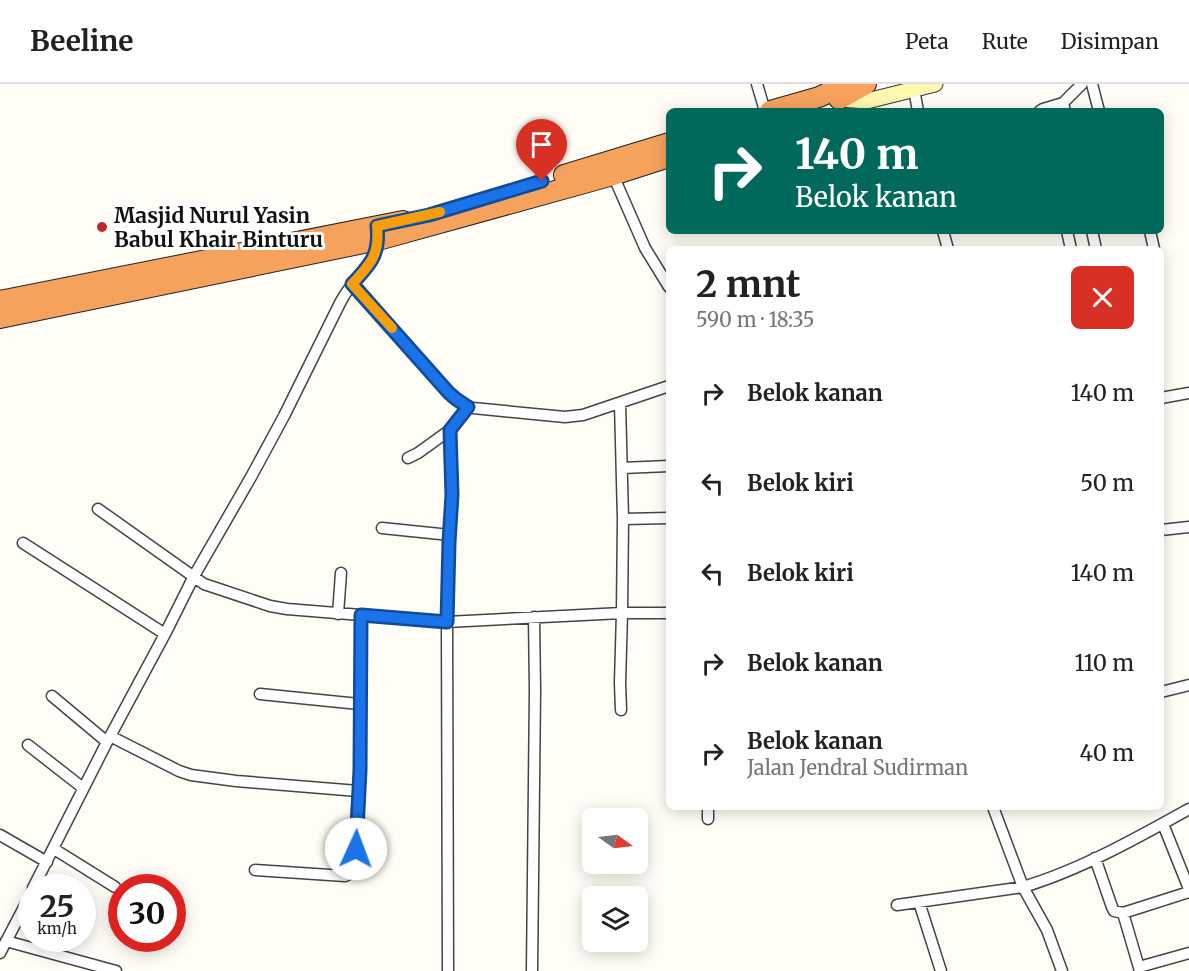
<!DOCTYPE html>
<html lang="id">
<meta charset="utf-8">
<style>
:root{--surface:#fff;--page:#f2f2f2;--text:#222;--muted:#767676;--line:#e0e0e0}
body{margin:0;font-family:Merriweather,serif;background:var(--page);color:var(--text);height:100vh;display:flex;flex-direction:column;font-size:22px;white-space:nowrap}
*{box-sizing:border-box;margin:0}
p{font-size:20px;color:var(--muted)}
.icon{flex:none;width:33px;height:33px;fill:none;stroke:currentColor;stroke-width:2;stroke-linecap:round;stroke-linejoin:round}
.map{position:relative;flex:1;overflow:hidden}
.details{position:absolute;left:666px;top:162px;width:498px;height:564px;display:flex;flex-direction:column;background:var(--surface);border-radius:9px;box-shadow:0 3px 15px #0003}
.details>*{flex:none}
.hud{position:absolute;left:666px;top:24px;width:498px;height:126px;border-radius:9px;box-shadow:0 3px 15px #0003;background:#00695c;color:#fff;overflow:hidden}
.needle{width:39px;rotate:104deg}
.tools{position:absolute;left:582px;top:724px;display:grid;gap:12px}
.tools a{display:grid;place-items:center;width:66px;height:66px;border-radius:9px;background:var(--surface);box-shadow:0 3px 15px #0003;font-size:30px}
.speed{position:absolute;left:18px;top:790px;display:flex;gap:12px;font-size:30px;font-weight:700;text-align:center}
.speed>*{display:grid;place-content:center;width:78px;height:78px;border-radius:50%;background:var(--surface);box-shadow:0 3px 15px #0003;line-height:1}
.speed small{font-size:15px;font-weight:400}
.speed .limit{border:9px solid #d22;background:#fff;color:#111}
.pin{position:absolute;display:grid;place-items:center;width:51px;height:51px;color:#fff;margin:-62px -26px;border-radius:50% 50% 50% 0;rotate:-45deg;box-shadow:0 0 6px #0007}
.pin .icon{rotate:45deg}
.me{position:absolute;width:66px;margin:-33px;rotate:2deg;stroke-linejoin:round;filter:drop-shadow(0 0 4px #0008)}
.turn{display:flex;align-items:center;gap:21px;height:126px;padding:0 30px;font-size:27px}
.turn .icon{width:78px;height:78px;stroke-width:2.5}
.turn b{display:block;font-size:42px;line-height:51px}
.round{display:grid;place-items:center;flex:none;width:63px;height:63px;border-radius:9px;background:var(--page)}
.overview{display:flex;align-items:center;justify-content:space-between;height:102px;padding:0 30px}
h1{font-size:36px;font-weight:700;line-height:45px}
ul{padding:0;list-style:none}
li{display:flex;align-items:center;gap:18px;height:90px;padding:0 30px}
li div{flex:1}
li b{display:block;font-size:22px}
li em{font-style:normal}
header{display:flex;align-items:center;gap:36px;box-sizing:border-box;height:84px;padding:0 30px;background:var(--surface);border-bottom:2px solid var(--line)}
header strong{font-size:28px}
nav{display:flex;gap:33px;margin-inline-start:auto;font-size:21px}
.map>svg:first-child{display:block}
</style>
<header>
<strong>Beeline</strong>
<nav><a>Peta</a><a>Rute</a><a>Disimpan</a></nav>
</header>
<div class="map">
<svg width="1189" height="887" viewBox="0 0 1189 887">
<rect width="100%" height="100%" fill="#fffdf5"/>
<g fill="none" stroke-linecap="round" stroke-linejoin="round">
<!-- street casing -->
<g stroke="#444" stroke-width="13">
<path id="street" d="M757,0L765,27
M913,0L918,27
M1092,0L1099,27
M1040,27L1043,25L1063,19
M1065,27L1063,19L1082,0
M613,91L645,164L669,203
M943,147L948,165
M1067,147L1071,165
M1092,147L1096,165
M1150,147L1154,165
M353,199L449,309L462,320L473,324L565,333L583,331L669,302
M1161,314L1189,309
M620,319L623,435L622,529H669
M408,374L418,369L450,346L469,323
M622,384L669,382
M98,425L204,500L270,522L287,525L447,538L449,458L452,412L450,346
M623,435L669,434
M382,444L450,451
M1161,446L1189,443
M23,459L165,550
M338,530L341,489
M1161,608L1189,601
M260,610L359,620
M52,612L107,658
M110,652L179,687L191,691L236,697L358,707L360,686L361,532
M28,661L83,704
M993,723L1023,803C1080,786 1137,754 1189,725
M708,735V723
M1163,740L1189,805
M0,751L47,778
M54,765L115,803
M1095,774L1112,823L1114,827L1123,829
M255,786L345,792L349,790L355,779L358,707
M33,804L107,658L165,550L194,492L251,393L284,332L340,219C343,213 347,207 351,202C364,185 375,177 378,154
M919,818L941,887
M897,821L1023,803L1047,846L1062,887
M6,857L116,887
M0,869L32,808
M1139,883L1189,869
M448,887L447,538L622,529L620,599L621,626
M532,887L535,606L534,533
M1140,887L1123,829L1189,808"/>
</g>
<!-- secondary casing -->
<g stroke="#333" stroke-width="17">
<path id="secondary" d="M839,15L867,17L935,0"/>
</g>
<!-- highway casing -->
<g stroke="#222" stroke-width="22">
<path id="highway" d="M839,15L866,0
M770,27L819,13L847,0
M564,91L669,59
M0,217L403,137
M0,234L378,156L613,91L669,73"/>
</g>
<!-- street -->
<use href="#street" stroke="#fff" stroke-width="10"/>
<!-- secondary -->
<use href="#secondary" stroke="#fff6b0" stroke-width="15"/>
<!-- highway -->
<use href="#highway" stroke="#f5a25d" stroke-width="20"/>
</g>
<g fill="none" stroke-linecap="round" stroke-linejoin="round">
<!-- route casing -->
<g stroke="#114b97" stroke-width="15">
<path id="route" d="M356,765L360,686L361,531L447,538L449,458L452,411L450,346L468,323L456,315L449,309L352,200C371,180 380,170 377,142L429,131L542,97"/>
</g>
<!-- route -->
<use href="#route" stroke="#1a73e8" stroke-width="10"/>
<!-- slow -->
<path stroke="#f59e0b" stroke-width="10" d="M392,244L352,200C371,180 380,170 377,142L440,128"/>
</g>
<!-- markers -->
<circle fill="#c4262e" stroke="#fff" stroke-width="2" cx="102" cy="143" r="6"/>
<g text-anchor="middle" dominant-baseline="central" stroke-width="6" stroke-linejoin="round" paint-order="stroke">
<!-- poi labels -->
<g font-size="21" font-weight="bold" fill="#111" stroke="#fff" text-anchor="start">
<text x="114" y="131">Masjid Nurul Yasin<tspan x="114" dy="24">Babul Khair Binturu</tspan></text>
</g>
</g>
</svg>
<div class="tools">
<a><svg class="needle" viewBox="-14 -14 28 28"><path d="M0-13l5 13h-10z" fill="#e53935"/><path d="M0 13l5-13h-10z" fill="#767676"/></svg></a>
<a><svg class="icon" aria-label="layers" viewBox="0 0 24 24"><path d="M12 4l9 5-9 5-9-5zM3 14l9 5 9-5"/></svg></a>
</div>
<div class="speed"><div>25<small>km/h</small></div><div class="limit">30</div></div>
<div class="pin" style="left:542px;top:97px;background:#d93025"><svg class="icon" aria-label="arrive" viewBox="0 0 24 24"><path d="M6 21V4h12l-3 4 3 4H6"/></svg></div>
<svg class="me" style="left:356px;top:765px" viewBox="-20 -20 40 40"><circle r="19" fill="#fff"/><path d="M0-13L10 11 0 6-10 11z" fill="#1a73e8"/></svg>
<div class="hud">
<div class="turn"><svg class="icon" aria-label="right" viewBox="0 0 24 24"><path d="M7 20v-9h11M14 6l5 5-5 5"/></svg><div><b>140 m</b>Belok kanan</div></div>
</div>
<section class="details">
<div class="overview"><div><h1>2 mnt</h1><p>590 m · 18:35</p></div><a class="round" style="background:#d93025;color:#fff"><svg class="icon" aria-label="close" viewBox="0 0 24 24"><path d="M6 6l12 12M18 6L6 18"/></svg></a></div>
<ul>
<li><svg class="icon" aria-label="right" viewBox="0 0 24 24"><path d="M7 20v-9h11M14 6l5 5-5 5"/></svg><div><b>Belok kanan</b></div><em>140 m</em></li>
<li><svg class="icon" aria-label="left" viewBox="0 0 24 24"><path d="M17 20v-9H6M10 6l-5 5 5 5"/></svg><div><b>Belok kiri</b></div><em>50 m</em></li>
<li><svg class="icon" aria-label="left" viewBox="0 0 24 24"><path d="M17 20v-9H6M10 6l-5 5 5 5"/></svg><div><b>Belok kiri</b></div><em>140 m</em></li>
<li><svg class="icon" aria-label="right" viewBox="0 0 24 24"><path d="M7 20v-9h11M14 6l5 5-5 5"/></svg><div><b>Belok kanan</b></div><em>110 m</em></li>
<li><svg class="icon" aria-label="right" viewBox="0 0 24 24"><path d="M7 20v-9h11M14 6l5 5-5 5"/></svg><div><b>Belok kanan</b><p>Jalan Jendral Sudirman</p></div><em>40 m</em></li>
</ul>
</section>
</div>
